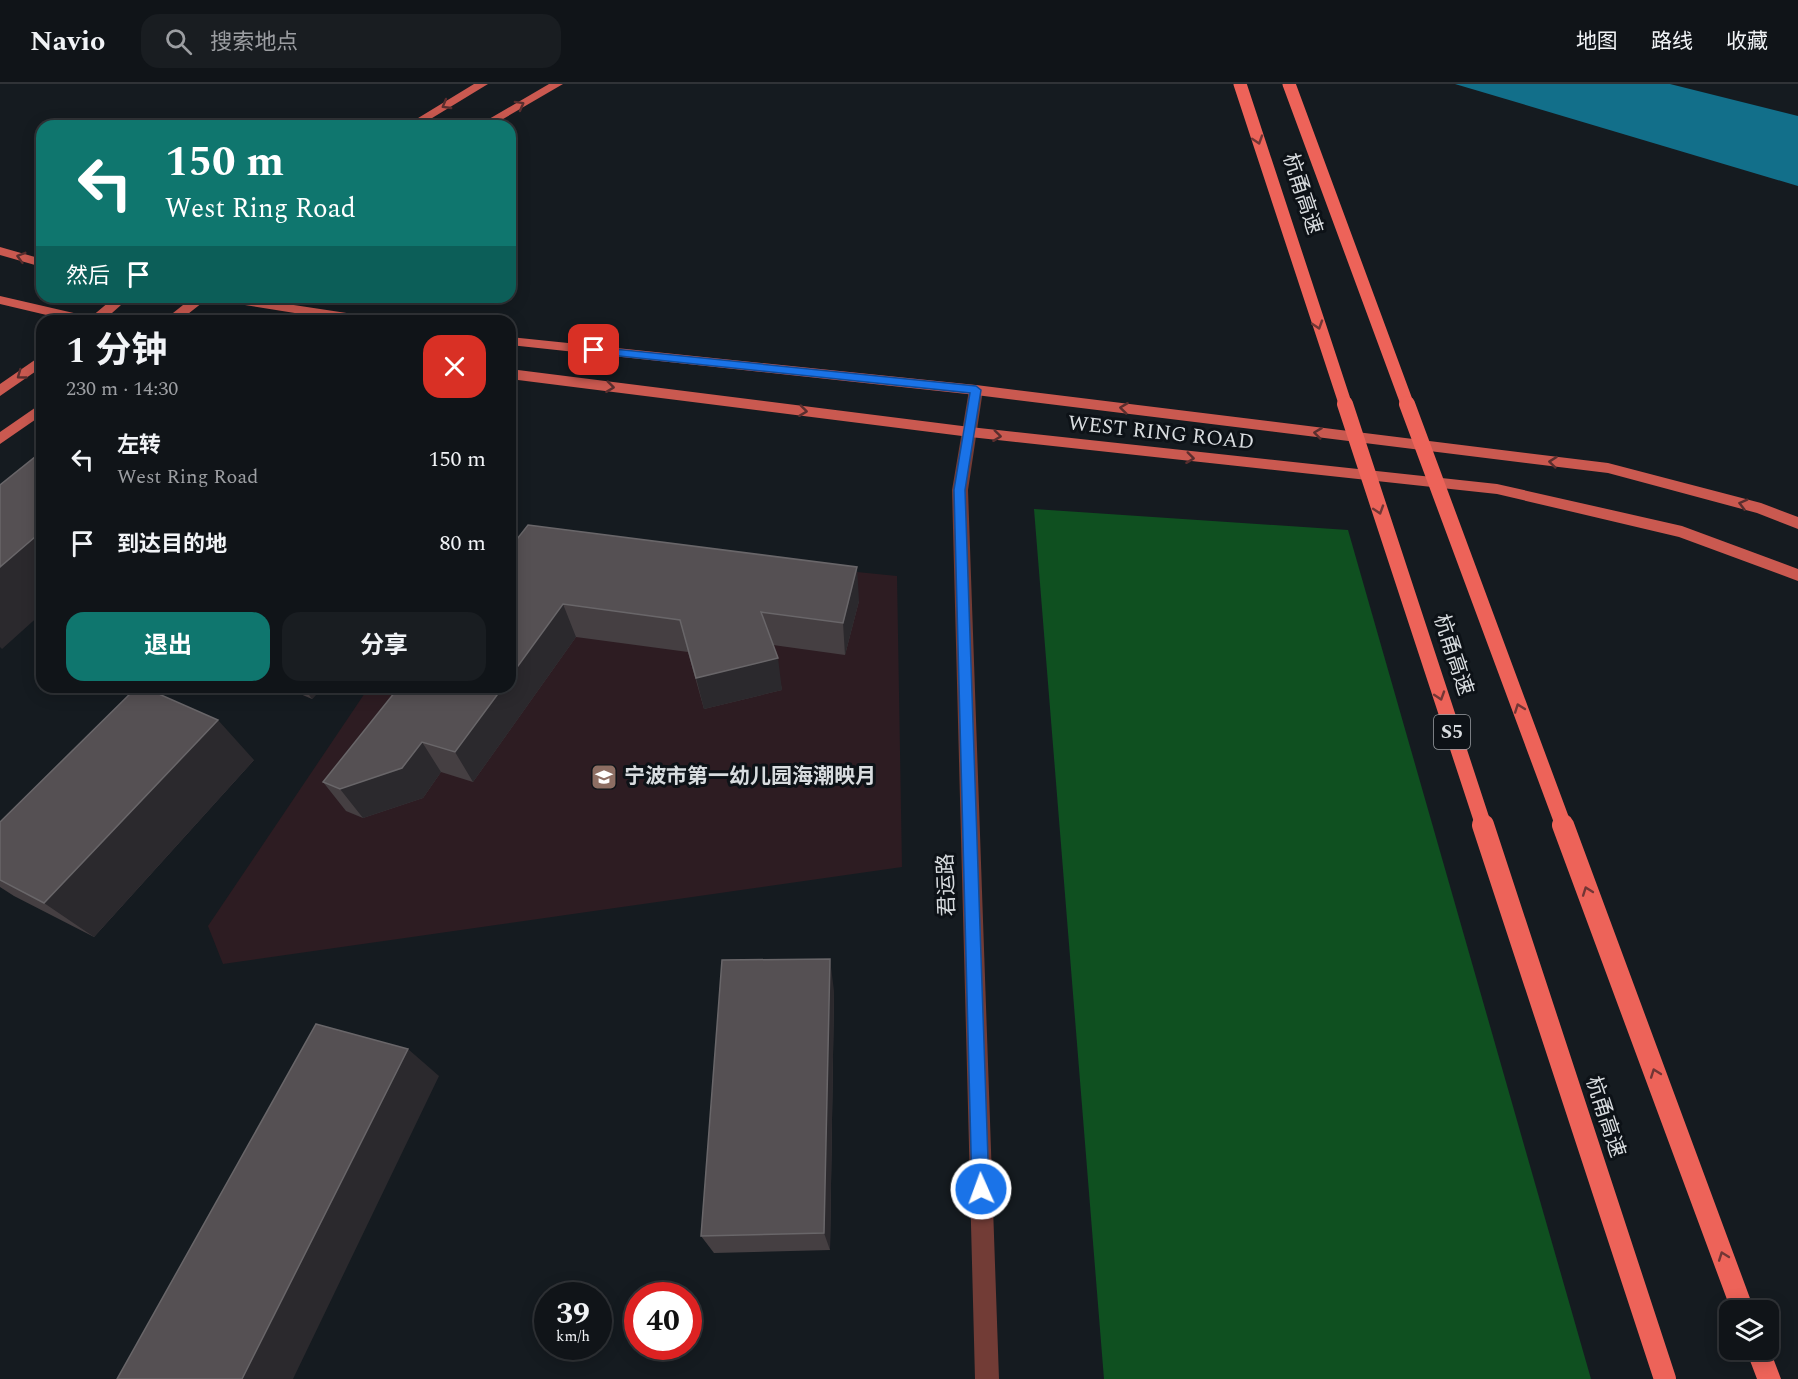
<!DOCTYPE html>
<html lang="zh">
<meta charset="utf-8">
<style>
:root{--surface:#101418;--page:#191d21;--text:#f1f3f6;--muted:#9c9ea2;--line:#303337;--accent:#0f766e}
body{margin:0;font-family:Spectral,"Noto Sans SC",serif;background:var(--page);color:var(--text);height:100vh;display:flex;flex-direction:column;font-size:22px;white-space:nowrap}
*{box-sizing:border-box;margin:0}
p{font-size:20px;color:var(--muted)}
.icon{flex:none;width:33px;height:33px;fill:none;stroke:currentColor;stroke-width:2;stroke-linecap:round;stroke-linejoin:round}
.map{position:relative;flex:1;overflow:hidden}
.side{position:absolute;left:36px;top:231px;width:480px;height:378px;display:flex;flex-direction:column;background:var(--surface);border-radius:18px;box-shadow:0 3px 15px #0003,0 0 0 2px var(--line)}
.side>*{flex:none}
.hud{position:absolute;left:36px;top:36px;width:480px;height:183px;border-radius:18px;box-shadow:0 3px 15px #0003,0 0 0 2px var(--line);background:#0f766e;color:#fff;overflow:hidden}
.tools{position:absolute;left:1719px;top:1216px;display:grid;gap:12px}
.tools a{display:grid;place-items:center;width:60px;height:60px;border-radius:12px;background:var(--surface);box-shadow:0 3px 15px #0003,0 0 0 2px var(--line);font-size:30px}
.speed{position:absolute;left:534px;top:1198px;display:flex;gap:12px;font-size:30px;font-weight:700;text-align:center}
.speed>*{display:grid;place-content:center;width:78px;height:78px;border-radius:50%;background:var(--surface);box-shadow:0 3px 15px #0003,0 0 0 2px var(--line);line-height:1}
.speed small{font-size:15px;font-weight:400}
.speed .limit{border:9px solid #d22;background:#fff;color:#111}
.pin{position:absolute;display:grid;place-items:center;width:51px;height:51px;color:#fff;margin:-26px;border-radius:12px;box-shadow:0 3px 9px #0006}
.me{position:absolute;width:66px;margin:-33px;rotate:358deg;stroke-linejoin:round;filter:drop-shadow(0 0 4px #0008)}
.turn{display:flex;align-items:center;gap:21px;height:126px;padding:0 30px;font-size:27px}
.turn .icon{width:78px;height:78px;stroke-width:2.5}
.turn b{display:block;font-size:42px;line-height:51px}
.then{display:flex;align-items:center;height:57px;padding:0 30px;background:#0003;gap:12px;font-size:22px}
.round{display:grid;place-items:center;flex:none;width:63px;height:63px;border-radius:18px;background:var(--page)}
.head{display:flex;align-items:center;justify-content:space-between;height:102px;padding:0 30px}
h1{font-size:36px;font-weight:700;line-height:45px}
.button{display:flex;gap:12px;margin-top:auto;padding:12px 30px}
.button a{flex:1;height:69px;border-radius:18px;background:var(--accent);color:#fff;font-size:24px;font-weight:700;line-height:69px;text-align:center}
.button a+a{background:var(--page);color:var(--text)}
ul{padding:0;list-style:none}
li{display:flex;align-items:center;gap:18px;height:84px;padding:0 30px}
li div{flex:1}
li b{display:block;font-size:22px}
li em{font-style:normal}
header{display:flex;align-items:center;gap:36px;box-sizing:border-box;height:84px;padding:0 30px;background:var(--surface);border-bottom:2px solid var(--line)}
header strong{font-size:28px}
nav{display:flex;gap:33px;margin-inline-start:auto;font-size:21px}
.search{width:420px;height:54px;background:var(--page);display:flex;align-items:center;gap:15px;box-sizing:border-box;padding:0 21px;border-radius:18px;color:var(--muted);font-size:22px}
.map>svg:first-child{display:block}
</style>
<header>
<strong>Navio</strong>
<div class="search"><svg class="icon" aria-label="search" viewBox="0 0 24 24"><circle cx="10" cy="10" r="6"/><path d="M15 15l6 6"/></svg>搜索地点</div>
<nav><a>地图</a><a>路线</a><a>收藏</a></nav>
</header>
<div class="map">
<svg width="1798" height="1295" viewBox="0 0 1798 1295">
<rect width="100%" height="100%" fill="#151b20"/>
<!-- education -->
<path fill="#2d1c22" d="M510,453L897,492L902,783L223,880L208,842L369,603H510Z"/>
<!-- green -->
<path fill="#0f5020" d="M1034,425L1348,446L1591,1295H1104Z"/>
<!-- water -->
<path fill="#126f8a" d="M1455,0H1670L1798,32V102Z"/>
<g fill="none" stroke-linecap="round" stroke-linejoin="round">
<!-- minor -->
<path fill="#723c36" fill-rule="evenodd" d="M976,301L983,306L968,406L999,1295H975L952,406L969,306Z"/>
<!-- major -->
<path fill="#ca5950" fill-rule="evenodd" d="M474,0H488L419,42H405Z
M549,0H563L491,42H477Z
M0,163L42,175V183L0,171Z
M0,212L91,233L115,213H130L103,237H72L0,220Z
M193,213H240L373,233L380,237H345L207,215L179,237H163Z
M510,253L976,301L1608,379L1761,419L1798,433V445L1757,429L1608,389L976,311L510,261Z
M42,271V283L0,312V300Z
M510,285L970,343L1497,400L1682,442L1798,485V497L1679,453L1497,410L970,353L510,295Z
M42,319V331L0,360V348Z"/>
<!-- highway -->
<path fill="#ed6359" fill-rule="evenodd" d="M1768,1262L1770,1266L1781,1295H1757L1746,1266H1768Z"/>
<!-- highway-bridge-far2 -->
<path stroke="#ed6359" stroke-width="13" d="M1240,0L1346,322
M1289,0L1408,322"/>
<!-- highway-bridge-far1 -->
<path stroke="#ed6359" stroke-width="16" d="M1345,320L1484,743
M1407,320L1564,743"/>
<!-- highway-bridge -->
<path stroke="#ed6359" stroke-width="22" d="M1483,741L1665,1295
M1563,741L1743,1227"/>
</g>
<!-- wall -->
<path fill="#453f42" d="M510,464L859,517L845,571L773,561L782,606L704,625L688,568L576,553L473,698L441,688L423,714L363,734L346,727L323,698Z
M284,603H323L312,615Z
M254,676L94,853L14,812L0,803V738Z
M834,907L830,1166L714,1169L701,1152Z"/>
<!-- shaded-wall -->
<path fill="#2b292d" d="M42,447V529L2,565L0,563V483Z
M857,483L859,517L845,571L843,539Z
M563,520L576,553L473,698L455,668L503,603H510V593Z
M778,574L782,606L704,625L696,594Z
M303,603H323L312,615Z
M218,636L254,676L94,853L44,819Z
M422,658L441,688L423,714L363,734L340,705Z
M830,875L834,907L830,1166L824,1149Z
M408,965L439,992L293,1295H242Z"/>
<!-- building -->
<path fill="#555053" stroke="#696669" stroke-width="1.5" d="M40,369L42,370V447L0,483V401Z
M528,441L857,483L843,539L761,528L778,574L696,594L680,536L563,520L510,593V464Z
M137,603H143L218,636L44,819L0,796V738Z
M399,603H503L455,668L422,658L402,684L340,705L323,698Z
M830,875L824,1149L701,1152L722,876Z
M316,940L408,965L242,1295H117Z"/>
<!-- one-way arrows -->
<defs><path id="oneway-chevron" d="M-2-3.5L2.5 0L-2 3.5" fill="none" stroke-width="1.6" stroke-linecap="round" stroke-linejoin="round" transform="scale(1.5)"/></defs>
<g stroke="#592e2e">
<use href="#oneway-chevron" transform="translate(446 21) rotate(150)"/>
<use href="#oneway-chevron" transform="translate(520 21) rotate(-29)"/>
<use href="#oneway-chevron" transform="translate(21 173) rotate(-164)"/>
<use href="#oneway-chevron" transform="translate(21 291) rotate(144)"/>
<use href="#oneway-chevron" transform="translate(610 303) rotate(7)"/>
<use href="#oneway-chevron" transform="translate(1124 324) rotate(-173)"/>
<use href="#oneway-chevron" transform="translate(803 327) rotate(7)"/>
<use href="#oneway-chevron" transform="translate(1318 349) rotate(-173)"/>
<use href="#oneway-chevron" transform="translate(997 352) rotate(7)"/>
<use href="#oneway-chevron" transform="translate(1190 374) rotate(7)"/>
<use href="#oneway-chevron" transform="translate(1553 378) rotate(-174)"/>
<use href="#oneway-chevron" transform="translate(1743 420) rotate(-165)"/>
</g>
<g stroke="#723635">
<use href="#oneway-chevron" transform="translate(1258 56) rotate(72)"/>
<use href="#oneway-chevron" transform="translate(1318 241) rotate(72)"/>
<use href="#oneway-chevron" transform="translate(1379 426) rotate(72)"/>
<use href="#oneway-chevron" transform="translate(1440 612) rotate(72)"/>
<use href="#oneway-chevron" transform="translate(1519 624) rotate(-110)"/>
<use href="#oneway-chevron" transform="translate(1587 807) rotate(-110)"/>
<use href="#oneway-chevron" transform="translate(1655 989) rotate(-110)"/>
<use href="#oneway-chevron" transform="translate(1723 1172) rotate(-110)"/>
</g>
<!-- route -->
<path fill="#1a73e8" stroke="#114b97" stroke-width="1.5" d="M594,263L976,302L981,306L965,406L989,1105L987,1111L981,1114L975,1111L972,1105L954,406L970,309L591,269V264Z"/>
<!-- icons -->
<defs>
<g id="school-square" transform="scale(1.35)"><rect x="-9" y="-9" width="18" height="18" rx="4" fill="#8d6e63" stroke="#0d1217"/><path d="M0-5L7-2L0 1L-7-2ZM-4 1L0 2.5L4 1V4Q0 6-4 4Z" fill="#fff"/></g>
</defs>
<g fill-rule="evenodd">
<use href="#school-square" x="604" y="693"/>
</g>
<g text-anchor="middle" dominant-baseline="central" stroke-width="6" stroke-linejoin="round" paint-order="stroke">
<!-- shield labels -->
<rect fill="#0d1217" stroke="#9b9fa3" stroke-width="1.5" x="1434" y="631" width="36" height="34" rx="4.5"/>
<g font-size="20" font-weight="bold" fill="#d8dcdf">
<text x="1452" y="648">S5</text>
</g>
<!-- street labels -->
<g font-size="21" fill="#d8dcdf" stroke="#0d1217">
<text transform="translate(1302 110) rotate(72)">杭甬高速</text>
<text transform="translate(1161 349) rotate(6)">WEST RING ROAD</text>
<text transform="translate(1453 571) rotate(72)">杭甬高速</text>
<text transform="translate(947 801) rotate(-92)">君运路</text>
<text transform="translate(1605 1033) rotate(72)">杭甬高速</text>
</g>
<!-- poi labels -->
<g font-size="21" font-weight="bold" fill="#d8dcdf" stroke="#0d1217" text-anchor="start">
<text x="624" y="693">宁波市第一幼儿园海潮映月</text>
</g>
</g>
</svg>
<div class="tools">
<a><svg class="icon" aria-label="layers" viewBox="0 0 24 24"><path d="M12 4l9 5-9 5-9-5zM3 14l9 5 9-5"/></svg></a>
</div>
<div class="speed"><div>39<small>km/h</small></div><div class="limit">40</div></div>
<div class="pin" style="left:594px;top:266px;background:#d93025"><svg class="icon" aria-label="arrive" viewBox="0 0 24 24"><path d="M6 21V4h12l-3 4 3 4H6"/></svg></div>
<svg class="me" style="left:981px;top:1105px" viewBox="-20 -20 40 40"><circle r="17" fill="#1a73e8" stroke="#fff" stroke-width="3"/><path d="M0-11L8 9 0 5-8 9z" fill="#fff"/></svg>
<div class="hud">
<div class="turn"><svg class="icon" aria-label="left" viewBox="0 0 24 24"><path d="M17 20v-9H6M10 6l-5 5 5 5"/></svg><div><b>150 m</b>West Ring Road</div></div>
<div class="then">然后<svg class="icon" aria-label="arrive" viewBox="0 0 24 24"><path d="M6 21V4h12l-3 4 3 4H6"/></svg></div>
</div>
<section class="side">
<div class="head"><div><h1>1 分钟</h1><p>230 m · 14:30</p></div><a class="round" style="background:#d93025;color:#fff"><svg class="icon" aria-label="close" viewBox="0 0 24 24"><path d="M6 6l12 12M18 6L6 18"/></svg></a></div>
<ul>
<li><svg class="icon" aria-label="left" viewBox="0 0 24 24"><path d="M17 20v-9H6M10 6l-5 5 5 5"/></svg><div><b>左转</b><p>West Ring Road</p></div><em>150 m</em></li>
<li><svg class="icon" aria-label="arrive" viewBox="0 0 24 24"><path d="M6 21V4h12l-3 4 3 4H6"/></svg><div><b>到达目的地</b></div><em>80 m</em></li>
</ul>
<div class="button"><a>退出</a><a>分享</a></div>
</section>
</div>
